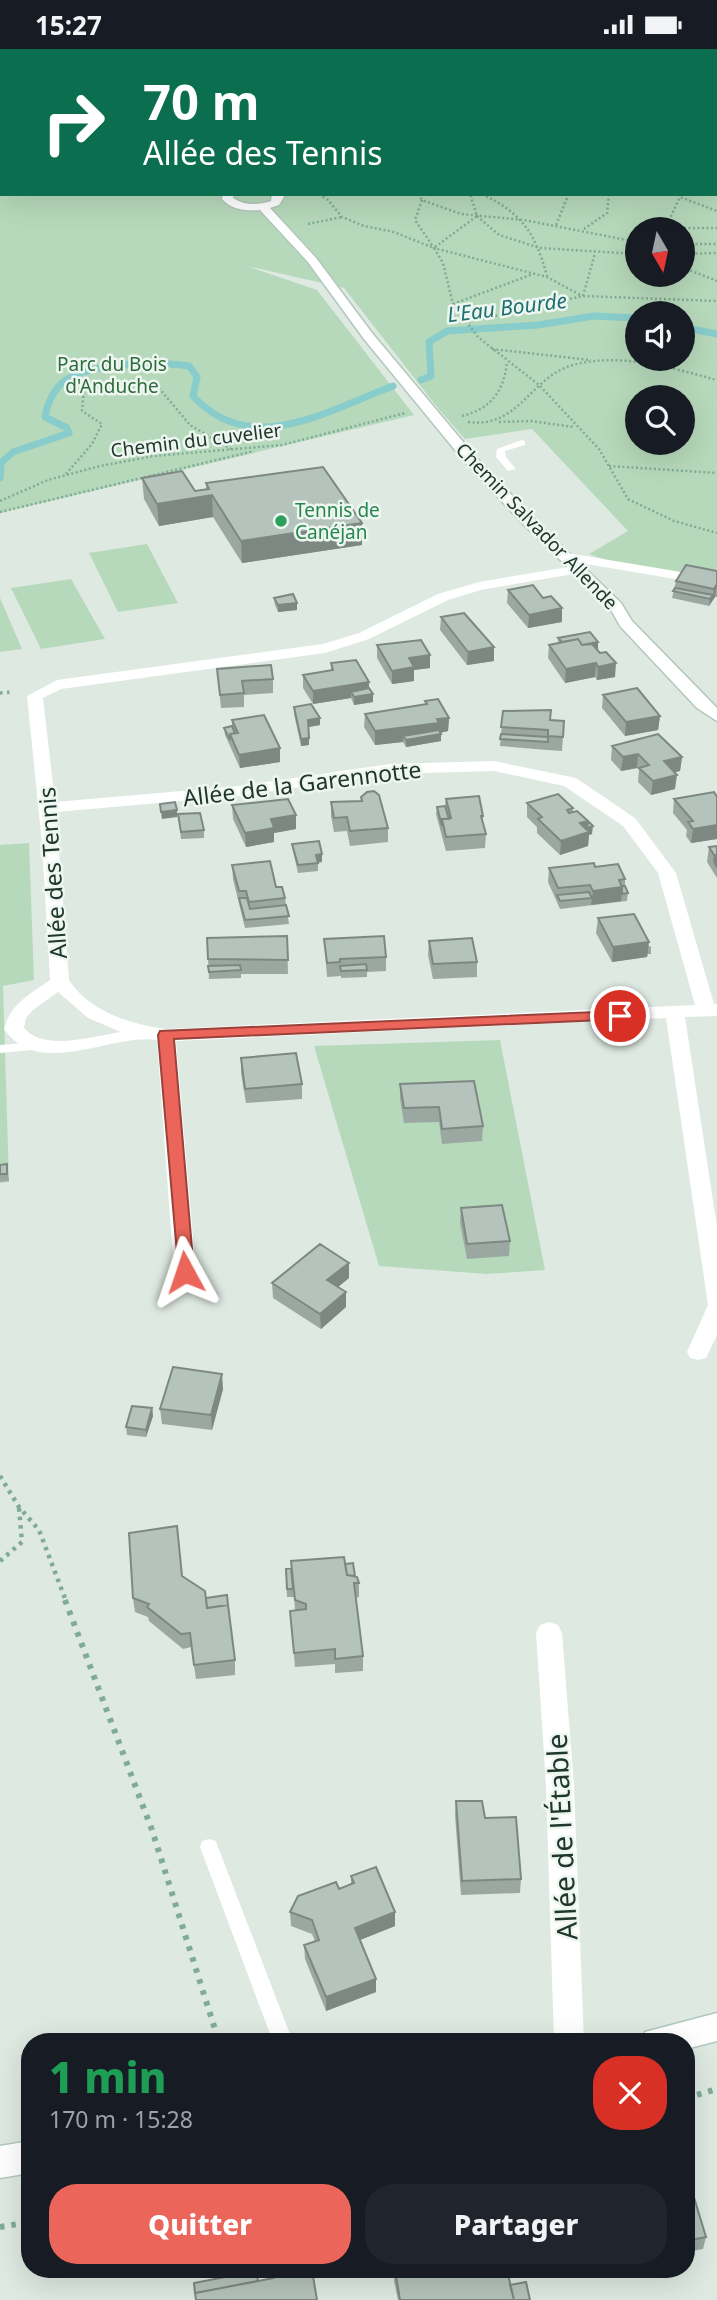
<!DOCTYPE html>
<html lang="fr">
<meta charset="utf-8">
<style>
:root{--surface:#171b24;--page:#20242c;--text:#f1f3f6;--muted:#9ea1a6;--accent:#eb655a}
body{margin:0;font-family:"Noto Sans",sans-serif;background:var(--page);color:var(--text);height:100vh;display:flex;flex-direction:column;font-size:26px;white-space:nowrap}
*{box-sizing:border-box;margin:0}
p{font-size:23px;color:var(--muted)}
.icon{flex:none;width:38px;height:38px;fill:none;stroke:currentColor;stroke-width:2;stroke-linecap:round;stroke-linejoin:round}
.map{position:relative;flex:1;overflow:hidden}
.sheet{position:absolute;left:21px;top:1984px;width:674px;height:245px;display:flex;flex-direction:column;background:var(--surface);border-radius:28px;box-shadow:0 7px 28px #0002}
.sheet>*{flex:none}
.top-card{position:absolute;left:0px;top:0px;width:718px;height:147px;box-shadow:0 7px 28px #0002;background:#0b6e4f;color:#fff;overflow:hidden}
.needle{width:46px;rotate:171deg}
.controls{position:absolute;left:625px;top:168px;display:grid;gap:14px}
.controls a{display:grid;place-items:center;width:70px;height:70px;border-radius:50%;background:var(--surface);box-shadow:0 7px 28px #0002;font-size:35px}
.pin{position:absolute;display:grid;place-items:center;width:60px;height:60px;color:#fff;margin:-30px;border:4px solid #fff;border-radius:50%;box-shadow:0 2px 7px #0007}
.me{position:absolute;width:77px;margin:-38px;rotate:355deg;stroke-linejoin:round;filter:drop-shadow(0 0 5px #0008)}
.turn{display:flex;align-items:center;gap:24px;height:147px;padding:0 28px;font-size:32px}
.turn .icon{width:91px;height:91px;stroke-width:2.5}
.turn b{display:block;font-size:49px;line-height:60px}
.round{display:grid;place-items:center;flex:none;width:74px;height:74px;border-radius:28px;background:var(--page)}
.summary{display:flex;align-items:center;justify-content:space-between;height:119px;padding:0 28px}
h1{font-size:42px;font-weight:800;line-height:52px;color:#1e9e55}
.button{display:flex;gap:14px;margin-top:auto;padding:14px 28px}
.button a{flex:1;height:80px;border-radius:28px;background:var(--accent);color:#fff;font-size:28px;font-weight:800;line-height:80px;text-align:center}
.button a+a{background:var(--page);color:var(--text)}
.status{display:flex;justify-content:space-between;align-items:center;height:49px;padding:0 35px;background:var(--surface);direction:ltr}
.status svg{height:19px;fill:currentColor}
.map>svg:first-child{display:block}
</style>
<div class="status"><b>15:27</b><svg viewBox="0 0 49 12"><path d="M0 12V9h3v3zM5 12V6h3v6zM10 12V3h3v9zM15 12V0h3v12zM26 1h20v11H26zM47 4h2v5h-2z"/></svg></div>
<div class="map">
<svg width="717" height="2251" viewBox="0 0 717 2251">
<rect width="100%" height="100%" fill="#dee9e2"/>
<!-- green -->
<path fill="#b7d9bb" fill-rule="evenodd" d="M0,0H717V533L615,514L589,505L628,482L532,380L465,390L437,358L344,239L247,217L317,241L414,366L0,464ZM2,2H716V145H2ZM637,180H682V226H637ZM637,264H682V310H637ZM637,348H682V394H637Z
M147,495L178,554L118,563L89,504Z
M71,530L105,590L41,600L11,539Z
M0,549L22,600L0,603Z
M29,794L34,931L3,937L9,1133L0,1134V796Z
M500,991L545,1221L487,1225L379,1217L314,997Z"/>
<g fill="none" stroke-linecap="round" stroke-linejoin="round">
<!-- stream -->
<path stroke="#88cccb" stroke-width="7" d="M682,278L717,285
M421,331L431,327L429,293L447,282L538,276L594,267L637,269
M0,429L1,414L13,403L69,384L67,379L45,368C47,355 54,339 66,331C91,314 159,312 189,317L197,328L193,347C251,411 330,360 393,337"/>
<!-- secondary casing -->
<g stroke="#b2c8bc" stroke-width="3">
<path id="secondary" d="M0,126H2V132H0Z
M223,145H234L233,149C245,157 258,156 271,152L272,145H283L284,148L279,156L270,159L316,209L372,284L474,406L536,472L621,554L632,572L717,659V672L697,659L620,577L610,559L526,478L464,412L364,290L308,213L260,161C245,162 232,161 222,150Z
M717,1964V1992L686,2000V1993H641L645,1983Z
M30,2092V2124L0,2129V2097Z"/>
</g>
<!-- path-far3 -->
<path stroke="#80ab96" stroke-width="2.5" stroke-dasharray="2 2.5" stroke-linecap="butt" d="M0,2L9,0
M587,2L589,0
M319,145L328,151L342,168L364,177L394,183L434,199L443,214L453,255L478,288L539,336L599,400L628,450L674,472L717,484
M418,145L422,151L461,165L524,171L637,193
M438,145H445
M482,145C523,165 535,184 547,227
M682,145L680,148L717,162
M422,151L415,171L434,199L547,228L582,247
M477,167L499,186L540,199L637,205
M308,175L342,168
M556,176L567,149L566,145
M666,179H717
M584,180L607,164L609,145
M665,180L680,148
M682,195H717
M435,198L477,167L470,145
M682,205L717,204
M682,218L717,232
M583,247L595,204
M453,255L533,225
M469,273L583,247L717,252
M492,300L591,311
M462,367C491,360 504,342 507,313
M468,373C519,380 530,328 573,316C620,303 672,319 717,331
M499,373L531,372L574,378
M609,417L717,424
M66,425L92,395L102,375L82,362L84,339L136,334L159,339L190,376L231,400
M0,452L48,431L100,417L154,407L282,396L405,364
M0,463L254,402"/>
<!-- path-far2 -->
<path stroke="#80ab96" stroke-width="3.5" stroke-dasharray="2.5 4.5" stroke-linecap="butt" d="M0,644L13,643"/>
<!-- path-far1 -->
<path stroke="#80ab96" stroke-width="4.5" stroke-dasharray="3.5 5" stroke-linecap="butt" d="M0,1427L19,1458L39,1481L66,1552
M0,1512L22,1493L19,1459"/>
<!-- path -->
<path stroke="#80ab96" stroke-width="6" stroke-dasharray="4.5 7" stroke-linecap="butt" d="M65,1551L152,1781L219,1993
M686,2049L717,2040
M0,2178L30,2173"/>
<!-- lane -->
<path fill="#fff" fill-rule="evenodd" d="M522,391L525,392V396L505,402L506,408L516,420L508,422L496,408L497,400Z
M36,993L43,997L41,1000L0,1004V996Z
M209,1790L216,1792L218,1798L293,1993H273L200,1798L202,1792Z"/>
<!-- street -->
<path fill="#fff" fill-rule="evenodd" d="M275,0H285V2H275Z
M567,504L717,529V537L562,511L560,508Z
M580,516L585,517L587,520L585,523L481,541L448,551L369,590L325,604L61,640L43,649L55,753L239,737L390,715L494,712L576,729L635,769L676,824L714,955H717V967L685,968L717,1178V1286L706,1309L698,1311L690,1309L687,1303L708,1256L666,969L176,992L196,1223L193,1229L185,1231L177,1229L174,1223L157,991C111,984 39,1031 4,980C10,955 30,945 50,931L42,794L27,647L57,631L323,595L359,584L438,545L479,533ZM494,722L564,737L623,777L658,824L695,956L166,980C130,975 90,963 69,931L56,763L239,747L390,725ZM58,943L88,969L121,983C94,987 44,1003 24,979L26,969L33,961Z
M549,1573L558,1576L562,1584L574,1736L584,1993H554L546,1736L536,1584L540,1576Z"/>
<!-- secondary -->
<use href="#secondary" fill="#fff" fill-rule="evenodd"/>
</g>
<!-- wall -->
<path fill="#9ba8a1" d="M142,429L195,442L206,440V434L362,496L242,514L213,468L159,477L144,450Z
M717,522V548H715L709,557L672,549L676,532Z
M508,541L562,559V573L528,579L507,554Z
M274,549L297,561L278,563L275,556Z
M441,568L494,598V612L467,616L440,581Z
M558,589L598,593V600H597L615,628L597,631L595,628L565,634L548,609L549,596L558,594Z
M377,596L430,619L414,621V632L392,635L377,609Z
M331,614L369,633V639L373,645V653L354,656L351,649L313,655L303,639V626L331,621Z
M217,620L273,630V644L244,646V658L221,659Z
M603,646L660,667L658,681L625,687L602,659Z
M425,652L449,669L448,682L440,684L441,692L406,698L403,693L375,696L364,678L365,665L425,655Z
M294,658L320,669V676L309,678V696L301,697L294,665Z
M503,662L551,671L564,672L562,702L547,701V697V701L500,697Z
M232,671L280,699V713L240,719L225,686L224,679L232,677Z
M612,697L682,708L680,722L674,723L675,740L651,746L638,733L639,721L637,719L621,722L611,711Z
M361,748L388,779V793L350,797L347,782L334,783L331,767V753L361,752Z
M717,748V790L691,794L686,787L687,781L673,764L674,750Z
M446,750L483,767V774L486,785L485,799L446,802L436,765L437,758L445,757Z
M527,754L573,759V763L592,785L589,786L588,797L560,806L537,784V778L527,768Z
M232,756L296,780L274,784V793L246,798L233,770Z
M178,765L204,781V789L181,790Z
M292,795L322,813H318V822L298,824L293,802Z
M717,797V829L707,813L709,798Z
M232,816L276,838L285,849L289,875L245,879L233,830Z
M595,818L625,830V837L628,844L627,852L560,860L548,833L549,819Z
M598,869L651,898V905H648L647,908L612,913L596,884Z
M287,887L288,925H241V929L209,930L208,910Z
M324,890L386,908V922L367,923V928L341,929V927L327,928Z
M429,892L477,913V928L433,930L428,906Z
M241,1009L302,1035V1050L246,1054L241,1024Z
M400,1035L483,1077L482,1092L442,1095L439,1073L404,1074L400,1050Z
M0,1116L8,1123L9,1132L0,1133Z
M461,1159L510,1192L509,1207L467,1210L460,1174Z
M349,1229L338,1238L346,1258L321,1280L273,1249L272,1234Z
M223,1340L212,1381L162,1375L160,1360Z
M152,1359L153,1367L146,1388L127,1386L126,1378Z
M345,1515L355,1527L359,1534V1548L356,1549L363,1607V1622L335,1624V1615L295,1618L290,1562L295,1561L294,1545V1548H287L286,1520Z
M182,1527L206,1549L235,1611V1626L196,1630L191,1598L183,1600L149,1572L148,1568L135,1563L133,1549Z
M456,1752L485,1769L521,1830L520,1844L461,1846L455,1766Z
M351,1827L395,1863V1877L360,1891L376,1943L326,1962L305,1910L304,1896L315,1892L312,1885L291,1877L290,1863L339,1840L351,1835Z
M686,2122L706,2188L703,2200L686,2203Z
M395,2221L510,2236L530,2251H398L394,2232Z"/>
<!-- shaded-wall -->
<path fill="#7e8883" d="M212,446L213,468L159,477L157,455Z
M362,474V496L242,514L241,492Z
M717,535L715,548L709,557L710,550L713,546L714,540Z
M297,554V561L278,563V556Z
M562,559V573L528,579L529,566Z
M598,593V600L586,602L587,595Z
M494,598V612L467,616L468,603Z
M430,606V619L414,621V632L392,635V622L409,609Z
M596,614L595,628L565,634L566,620Z
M616,614L615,628L597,631L598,618Z
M369,633V646L373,645V653L354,656V649L351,643V649L313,655V642Z
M660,667L658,681L625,687L626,673Z
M320,669V676L308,678V671Z
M449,669L448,682L439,684L441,685V692L406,698V691L403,687V693L375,696V682Z
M309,689V696L301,697V690Z
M280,699V713L240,719L239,706Z
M638,705L637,719L621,722L623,708Z
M682,708L680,722L662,726L664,712Z
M677,726L675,740L651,746L653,732Z
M177,761V768L162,770L161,763Z
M296,766V780L274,784V793L246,798L245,784L271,770Z
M588,772L593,777L592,785L589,786L588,797L560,806L561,792L580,774Z
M717,776V790L691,794L693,780Z
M322,805V813L316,814V806Z
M714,806H717V820L713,813L712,821Z
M622,838L621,852L591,856L593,842Z
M649,893L647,908L612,913L613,898Z
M349,1214V1229L328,1246L327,1231Z
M346,1243V1258L321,1280L320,1265Z
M222,1325L223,1340L212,1381L211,1366Z
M152,1359L153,1367L146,1388V1381Z
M395,1863V1877L355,1893V1879Z
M376,1930V1943L326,1962V1948Z"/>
<!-- building -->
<path fill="#b4c3bb" stroke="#7e8883" stroke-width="2" d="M323,418L362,474L241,492L212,446L157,455L142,429L182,422L195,442L209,440L206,434Z
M686,516L717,522V535L714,540L676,532Z
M533,536L543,549L551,547L562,559L529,566L508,541Z
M675,539L713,546L710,550L673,542Z
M293,545L297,554L278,556L274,549Z
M464,564L494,598L468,603L441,568Z
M590,583L598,593L582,596L578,590L562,593L558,589Z
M578,590L582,596L592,595L600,604L606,603L616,614L598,618L596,614L566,620L549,596Z
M421,591L430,606L409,609L414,618L392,622L377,596Z
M356,611L369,633L313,642L303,626L333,621L331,614Z
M271,616L273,630L242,632L244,644L220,646L217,620Z
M369,639L373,645L354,648L351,643Z
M637,639L660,667L626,673L603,646Z
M438,650L449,669L437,670L439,674L375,682L365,665L427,655L425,652Z
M311,655L320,669L308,671L309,689L301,690L294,658Z
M551,661L550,671L564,672L563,688L548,687V681L501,678L503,662Z
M264,666L280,699L239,706L230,685L238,684L232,671Z
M232,677L235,684L230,685V691L224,679Z
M439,681L441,685L406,691L403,687Z
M501,685L548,688V693L500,690Z
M658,685L682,708L664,712L677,726L653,732L639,719L649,716L638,705L623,708L612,697Z
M374,742L379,746L388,779L350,782L347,768L334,769L331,753L362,752L361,748L367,743Z
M714,743L717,748V776L693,780L688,773L693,772L674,750Z
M558,745L573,759L567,761L569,764L577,762L588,772L580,774L589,783L561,792L538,770L542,768L527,754Z
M479,747L483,767H481L486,785L446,788L442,770L451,769L446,750Z
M288,750L296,766L271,770L274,779L245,784L232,756Z
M175,753L177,761L161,763L160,755Z
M445,757L449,770H442V777L437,758Z
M200,764L204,781L181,783L178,765Z
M588,772L593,777L587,779Z
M319,792L322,805L316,806L318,814L298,816L292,795Z
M717,797V806H714L709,798Z
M270,812L276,838H282L285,849L249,853L246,842H239L232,816Z
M594,814L595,818L618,815L625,830L619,831L622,838L593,842L590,836L558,839L549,819Z
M622,837H625L628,844L622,845Z
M589,843L592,849L560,852L557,846Z
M239,849H247L250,860L286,856L289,867L245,871Z
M634,865L649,893L613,898L598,869Z
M287,887L288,911L208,910L207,889Z
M384,887L386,908L340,910V913L327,914L324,890Z
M472,889L477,913L433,915L429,892Z
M366,915L367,921L341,922L340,917Z
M240,916L241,921L209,923L208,917Z
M296,1004L302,1035L245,1040L241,1009Z
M474,1032L483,1077L442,1080L439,1058L404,1059L400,1035Z
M7,1115V1125H0V1116Z
M502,1156L510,1192L467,1195L461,1159Z
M320,1195L349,1214L327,1231L346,1243L320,1265L272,1234Z
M173,1318L222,1325L211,1366L160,1360Z
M132,1357L152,1359L146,1381L126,1378Z
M177,1477L182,1527L205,1542L207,1559L228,1556L235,1611L194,1616L190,1584L181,1585L147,1558L149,1555L133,1549L129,1484Z
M344,1508L347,1526L357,1528L359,1534H354L363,1607L335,1610V1600L294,1604L290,1562L306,1560V1555L295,1551L291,1512Z
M353,1514L355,1527L347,1526L345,1515Z
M291,1519L293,1540H287L286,1520Z
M227,1546L228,1556L207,1559L206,1549Z
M456,1752H482L485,1769L516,1768L521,1830L462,1832Z
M376,1818L395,1863L355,1879L376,1930L326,1948L304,1896L319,1891L312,1871L290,1863L298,1847L336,1833L339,1840L354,1834L351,1827Z
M686,2122L706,2188L686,2192Z
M281,2221H312L317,2251H196L195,2244L274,2229V2222Z
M395,2221H507L514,2251H400Z
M256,2222L258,2232L195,2244L194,2234Z
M526,2233L530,2251H514L510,2236Z"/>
<!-- route -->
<path fill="#eb655a" stroke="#99423a" stroke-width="2" d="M620,962L625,963L627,967L625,970L174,990L194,1223L191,1227H179L158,986L160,982Z"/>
<!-- markers -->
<circle fill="#2e9e5b" stroke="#eef6f1" stroke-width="2.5" cx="281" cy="472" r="7"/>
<g text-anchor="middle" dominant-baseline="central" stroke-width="5" stroke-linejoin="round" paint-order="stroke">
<!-- far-park labels -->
<g font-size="19" fill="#2d6c3a" stroke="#eef6f1">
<text x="112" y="315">Parc du Bois<tspan x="112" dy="22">d'Anduche</tspan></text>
</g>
<!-- far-street labels -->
<g font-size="19" fill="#20372d" stroke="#eef6f1">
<text transform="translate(196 391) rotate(-7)">Chemin du cuvelier</text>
<text transform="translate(537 477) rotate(46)">Chemin Salvador Allende</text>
</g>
<!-- far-leisure labels -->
<g font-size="19" fill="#27864d" stroke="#eef6f1" text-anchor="start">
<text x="295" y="461">Tennis de<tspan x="295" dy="22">Canéjan</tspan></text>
</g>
<!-- far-water labels -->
<g font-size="21" font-style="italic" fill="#1e706f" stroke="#eef6f1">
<text transform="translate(507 258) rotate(-7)">L'Eau Bourde</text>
</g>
<!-- street labels -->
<g font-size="23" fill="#20372d" stroke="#eef6f1">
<text transform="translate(302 734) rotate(-7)">Allée de la Garennotte</text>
<text transform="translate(52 824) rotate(-94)">Allée des Tennis</text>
</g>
<!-- near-street labels -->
<g font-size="28" fill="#20372d" stroke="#eef6f1">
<text transform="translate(561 1788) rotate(-93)">Allée de l'Étable</text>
</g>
</g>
</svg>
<div class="controls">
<a><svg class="needle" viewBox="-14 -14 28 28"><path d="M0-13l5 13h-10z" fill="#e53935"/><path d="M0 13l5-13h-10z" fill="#9ea1a6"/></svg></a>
<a><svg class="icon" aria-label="sound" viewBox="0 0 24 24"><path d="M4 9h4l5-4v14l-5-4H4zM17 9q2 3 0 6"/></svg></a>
<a><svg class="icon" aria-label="search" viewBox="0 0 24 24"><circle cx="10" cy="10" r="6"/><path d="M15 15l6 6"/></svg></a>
</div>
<div class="pin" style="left:620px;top:967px;background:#d93025"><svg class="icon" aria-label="arrive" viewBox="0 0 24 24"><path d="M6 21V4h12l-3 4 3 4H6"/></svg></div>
<svg class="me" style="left:185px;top:1223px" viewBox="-20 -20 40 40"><path d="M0-17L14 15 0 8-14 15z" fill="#eb655a" stroke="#fff" stroke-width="4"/></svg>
<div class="top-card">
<div class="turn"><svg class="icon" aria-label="right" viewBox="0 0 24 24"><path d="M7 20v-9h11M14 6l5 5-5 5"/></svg><div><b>70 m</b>Allée des Tennis</div></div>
</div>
<section class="sheet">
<div class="summary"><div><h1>1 min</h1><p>170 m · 15:28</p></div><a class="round" style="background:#d93025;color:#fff"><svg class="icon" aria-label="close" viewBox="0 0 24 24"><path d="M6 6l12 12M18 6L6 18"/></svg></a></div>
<div class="button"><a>Quitter</a><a>Partager</a></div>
</section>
</div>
